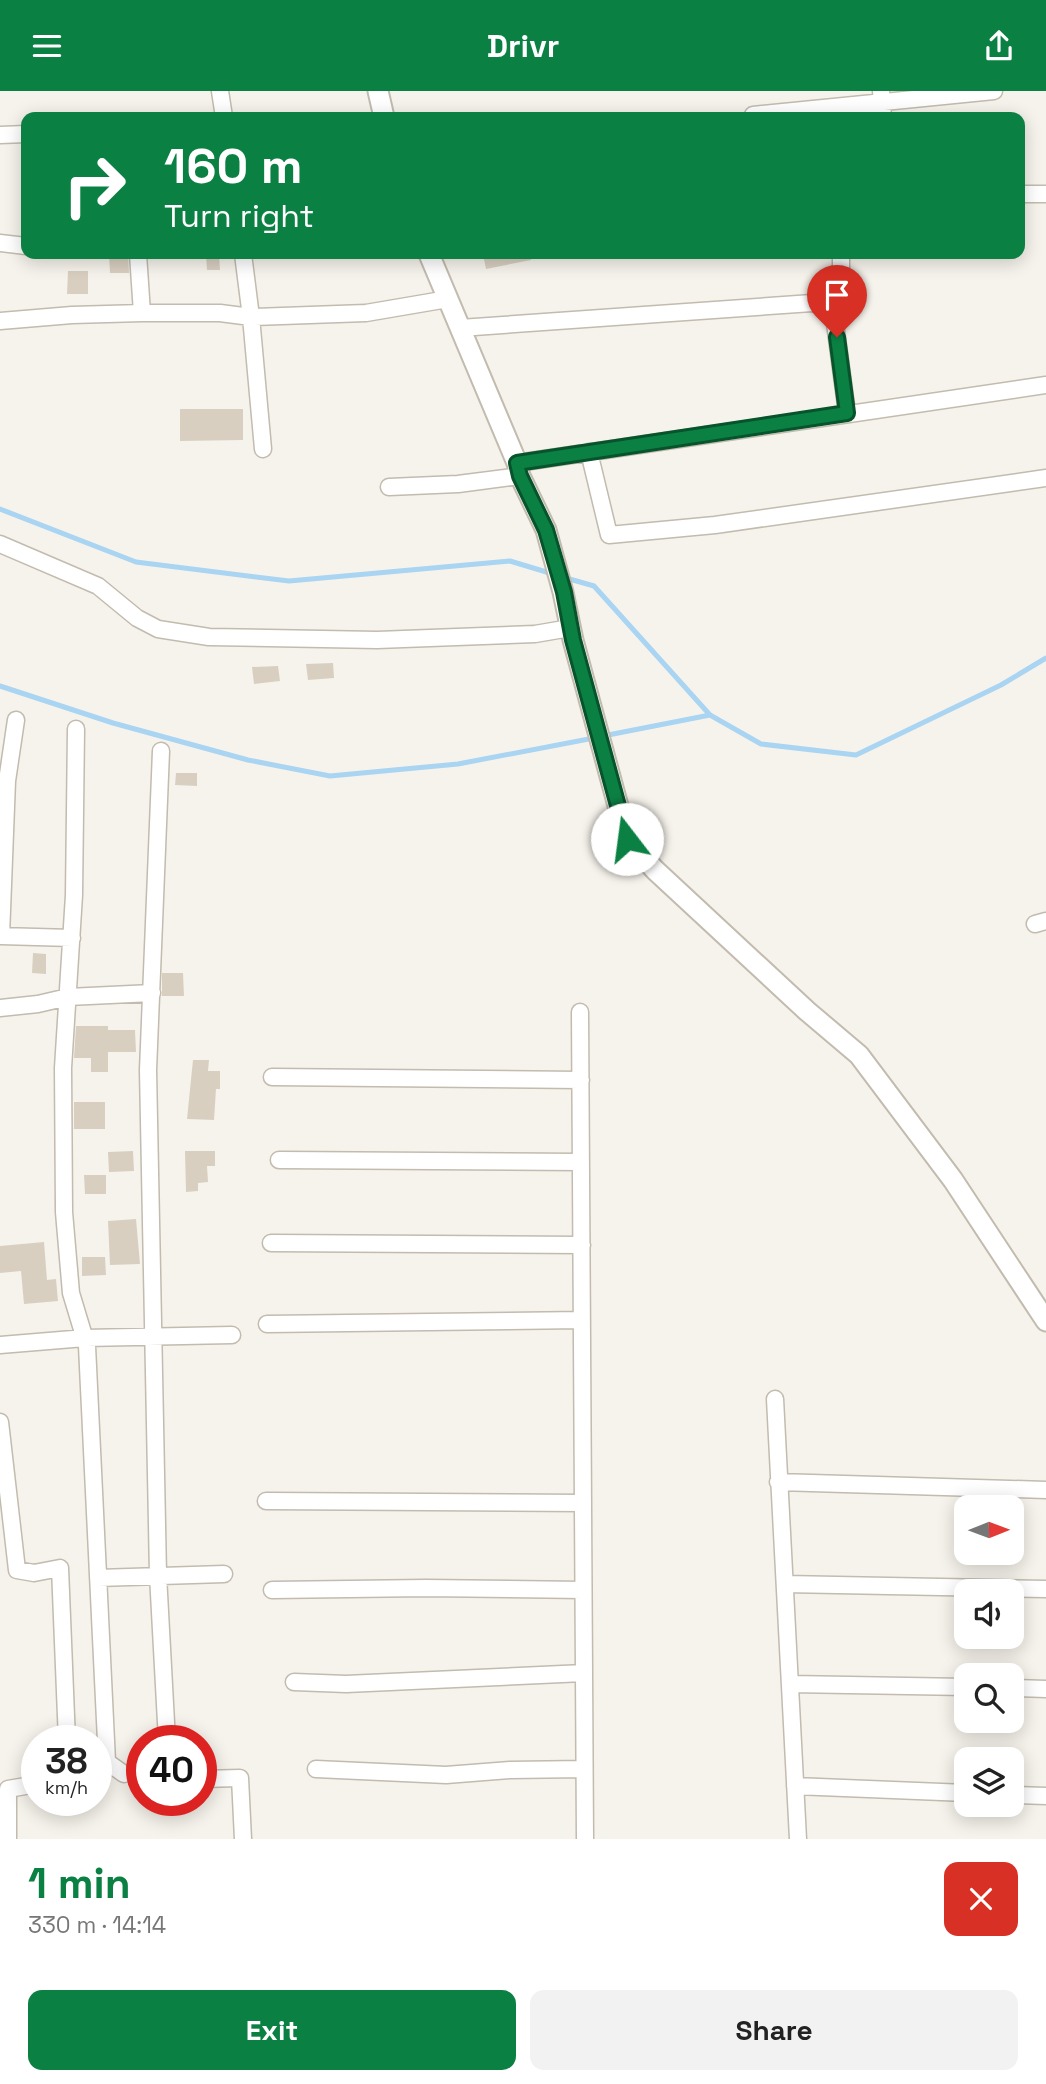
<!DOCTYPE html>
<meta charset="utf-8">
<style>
:root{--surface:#fff;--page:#f2f2f2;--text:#222;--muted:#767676;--accent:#0b8043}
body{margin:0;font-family:"Space Grotesk",sans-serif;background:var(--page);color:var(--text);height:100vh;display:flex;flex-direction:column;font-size:26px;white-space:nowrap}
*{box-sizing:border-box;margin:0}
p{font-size:23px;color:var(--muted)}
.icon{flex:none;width:38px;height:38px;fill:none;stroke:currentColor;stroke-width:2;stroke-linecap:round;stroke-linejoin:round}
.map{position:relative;height:1748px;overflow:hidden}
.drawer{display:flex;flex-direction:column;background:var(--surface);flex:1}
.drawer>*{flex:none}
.top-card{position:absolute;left:21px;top:21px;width:1004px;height:147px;border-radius:14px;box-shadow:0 4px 18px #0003;background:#0b8043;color:#fff;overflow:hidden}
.needle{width:46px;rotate:89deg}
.controls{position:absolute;left:954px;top:1404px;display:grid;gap:14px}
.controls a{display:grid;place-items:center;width:70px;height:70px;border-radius:14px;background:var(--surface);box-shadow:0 4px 18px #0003;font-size:35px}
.speed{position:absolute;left:21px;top:1634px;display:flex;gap:14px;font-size:35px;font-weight:700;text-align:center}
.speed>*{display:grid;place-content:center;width:91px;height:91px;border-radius:50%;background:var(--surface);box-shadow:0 4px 18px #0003;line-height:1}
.speed small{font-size:18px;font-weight:400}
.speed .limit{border:10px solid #d22;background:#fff;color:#111}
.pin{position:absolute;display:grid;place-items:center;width:60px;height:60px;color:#fff;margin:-72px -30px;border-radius:50% 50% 50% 0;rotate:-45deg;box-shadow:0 0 7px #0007}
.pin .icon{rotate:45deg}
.me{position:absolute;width:77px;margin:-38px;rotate:345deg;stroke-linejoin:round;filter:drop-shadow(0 0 5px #0008)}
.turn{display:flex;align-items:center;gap:24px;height:147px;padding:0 28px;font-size:32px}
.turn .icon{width:91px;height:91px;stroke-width:2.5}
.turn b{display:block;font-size:49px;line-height:60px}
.round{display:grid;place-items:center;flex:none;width:74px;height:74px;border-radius:14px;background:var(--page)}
.head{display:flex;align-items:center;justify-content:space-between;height:119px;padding:0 28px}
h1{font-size:42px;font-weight:700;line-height:52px;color:var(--accent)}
.primary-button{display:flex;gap:14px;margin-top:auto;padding:14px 28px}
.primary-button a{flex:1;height:80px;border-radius:14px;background:var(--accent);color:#fff;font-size:28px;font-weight:700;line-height:80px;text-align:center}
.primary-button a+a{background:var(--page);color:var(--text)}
header{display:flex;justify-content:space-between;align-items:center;height:91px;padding:0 28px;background:var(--accent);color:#fff;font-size:32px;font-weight:700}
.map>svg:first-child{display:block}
</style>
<header><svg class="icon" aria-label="menu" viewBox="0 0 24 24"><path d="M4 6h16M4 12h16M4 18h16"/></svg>Drivr<svg class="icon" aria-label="share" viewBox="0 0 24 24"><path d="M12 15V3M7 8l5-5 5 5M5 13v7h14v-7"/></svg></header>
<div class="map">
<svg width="1046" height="1748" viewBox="0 0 1046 1748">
<rect width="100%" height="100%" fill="#f6f3ec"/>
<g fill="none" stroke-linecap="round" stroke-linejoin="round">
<!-- stream -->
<path stroke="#a9d4f2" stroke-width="5" d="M0,418L136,471L289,490L510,470L553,483
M566,487L594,495L710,624
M0,595L113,632L248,669L330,685L458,673L594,647
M603,645L710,624L761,653L856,664L1001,594L1046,567"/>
</g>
<!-- building -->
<path fill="#d8cfc1" d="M109,163H128L129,182H110Z
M206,163H219L220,179H207Z
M483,163H531V169L486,178Z
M68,180H88V203H67Z
M180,318H243V349L180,350Z
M333,572L334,587L308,589L306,573Z
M278,575L280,590L254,593L252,576Z
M176,682H197V695L175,694Z
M33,862L46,863V883L32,882Z
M162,882H183L184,905H162Z
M76,935H108V939H135L136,961H108V981H91V967H74Z
M193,969H209L208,980H220V998H216L214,1029L187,1028Z
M74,1011H105V1038H74Z
M133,1060L134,1080L109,1081L108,1061Z
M185,1060H215V1075H207L208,1091L198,1092V1100L186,1101Z
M84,1084H106V1103H85Z
M136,1128L140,1173L110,1174L108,1130Z
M44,1151L47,1189L56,1188L58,1210L24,1213L21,1180L0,1182V1155Z
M82,1166H105L106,1184L82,1185Z"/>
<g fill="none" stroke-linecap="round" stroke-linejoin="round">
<!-- minor casing -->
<g stroke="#c2bbae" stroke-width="19">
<path id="minor" d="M220,0L224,26
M881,0L883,26
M753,24L994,0
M0,44L26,43
M1020,103H1046
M0,152L26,155
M138,163L142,222
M243,163L251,226L263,358
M826,215L841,191V163
M0,230L72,224L142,222H220L251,226L366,222L448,208
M460,237L812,212L826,215L834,225L847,322
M589,361L609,444L715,434L1046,387
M517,372L1046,294
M389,396L458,393L520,385
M0,453L98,495L137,527L158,538L209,546L377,549L535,543L570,537
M76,638L74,804L63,977L64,1121L71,1202L87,1255L107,1671L124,1683
M161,660L148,979L158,1484L167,1650
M1035,833L1046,830
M0,845L72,847
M1,845L7,690L16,629
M0,917L38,913L68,906L152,902
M580,921L585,1748
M272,986L581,989
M279,1069L581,1071
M271,1152L582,1154
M267,1233L582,1229
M0,1254L85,1247L232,1244
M775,1308L798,1748
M0,1331L17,1479L34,1482L60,1477L67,1650
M778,1391L1046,1399
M266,1410L583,1412
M98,1487L224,1483
M785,1493L1046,1498
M272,1499L426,1497L583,1499
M294,1591L346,1593L584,1582
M790,1593L966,1596
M1012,1597L1046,1598
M316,1678L446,1684L510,1679L584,1678
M201,1688L240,1687L243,1748
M795,1695L966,1702
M1012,1704L1046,1705
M8,1748V1698L37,1693"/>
</g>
<!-- tertiary casing -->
<g stroke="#c2bbae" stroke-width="23">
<path id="tertiary" d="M378,0L384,26
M429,163L517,372L520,385L546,439L563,501L573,549L627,748L655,779L807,920L859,964L953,1089L1046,1230"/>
</g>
<!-- minor -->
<use href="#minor" stroke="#fff" stroke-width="16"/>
<!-- tertiary -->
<use href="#tertiary" stroke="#fff" stroke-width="19"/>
</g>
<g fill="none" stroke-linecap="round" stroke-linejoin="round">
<!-- route casing -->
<g stroke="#07532c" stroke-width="18">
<path id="route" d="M627,748L573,549L564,501L546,439L520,385L517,372L847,322L837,246"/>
</g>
<!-- route -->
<use href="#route" stroke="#0b8043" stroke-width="12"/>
</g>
</svg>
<div class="controls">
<a><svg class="needle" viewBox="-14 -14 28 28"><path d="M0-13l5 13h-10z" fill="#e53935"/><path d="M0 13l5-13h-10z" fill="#767676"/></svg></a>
<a><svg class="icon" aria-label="sound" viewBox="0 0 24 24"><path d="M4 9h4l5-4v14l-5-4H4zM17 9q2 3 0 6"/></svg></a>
<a><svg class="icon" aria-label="search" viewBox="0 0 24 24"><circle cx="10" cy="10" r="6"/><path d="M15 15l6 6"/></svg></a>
<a><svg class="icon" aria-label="layers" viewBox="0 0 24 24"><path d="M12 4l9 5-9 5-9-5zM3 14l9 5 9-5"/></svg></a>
</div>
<div class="speed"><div>38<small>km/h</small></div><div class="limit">40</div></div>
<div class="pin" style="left:837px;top:246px;background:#d93025"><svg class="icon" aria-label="arrive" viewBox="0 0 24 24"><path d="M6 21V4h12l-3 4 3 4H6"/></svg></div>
<svg class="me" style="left:627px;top:748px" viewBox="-20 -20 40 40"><circle r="19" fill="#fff"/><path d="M0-13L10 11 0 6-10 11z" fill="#0b8043"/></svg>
<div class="top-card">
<div class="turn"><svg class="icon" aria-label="right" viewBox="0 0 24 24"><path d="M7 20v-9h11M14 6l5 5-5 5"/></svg><div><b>160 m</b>Turn right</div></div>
</div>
</div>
<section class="drawer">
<div class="head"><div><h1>1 min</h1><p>330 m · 14:14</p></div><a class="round" style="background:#d93025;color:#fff"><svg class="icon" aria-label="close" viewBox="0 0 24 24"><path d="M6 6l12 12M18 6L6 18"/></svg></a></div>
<div class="primary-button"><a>Exit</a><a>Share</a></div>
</section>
